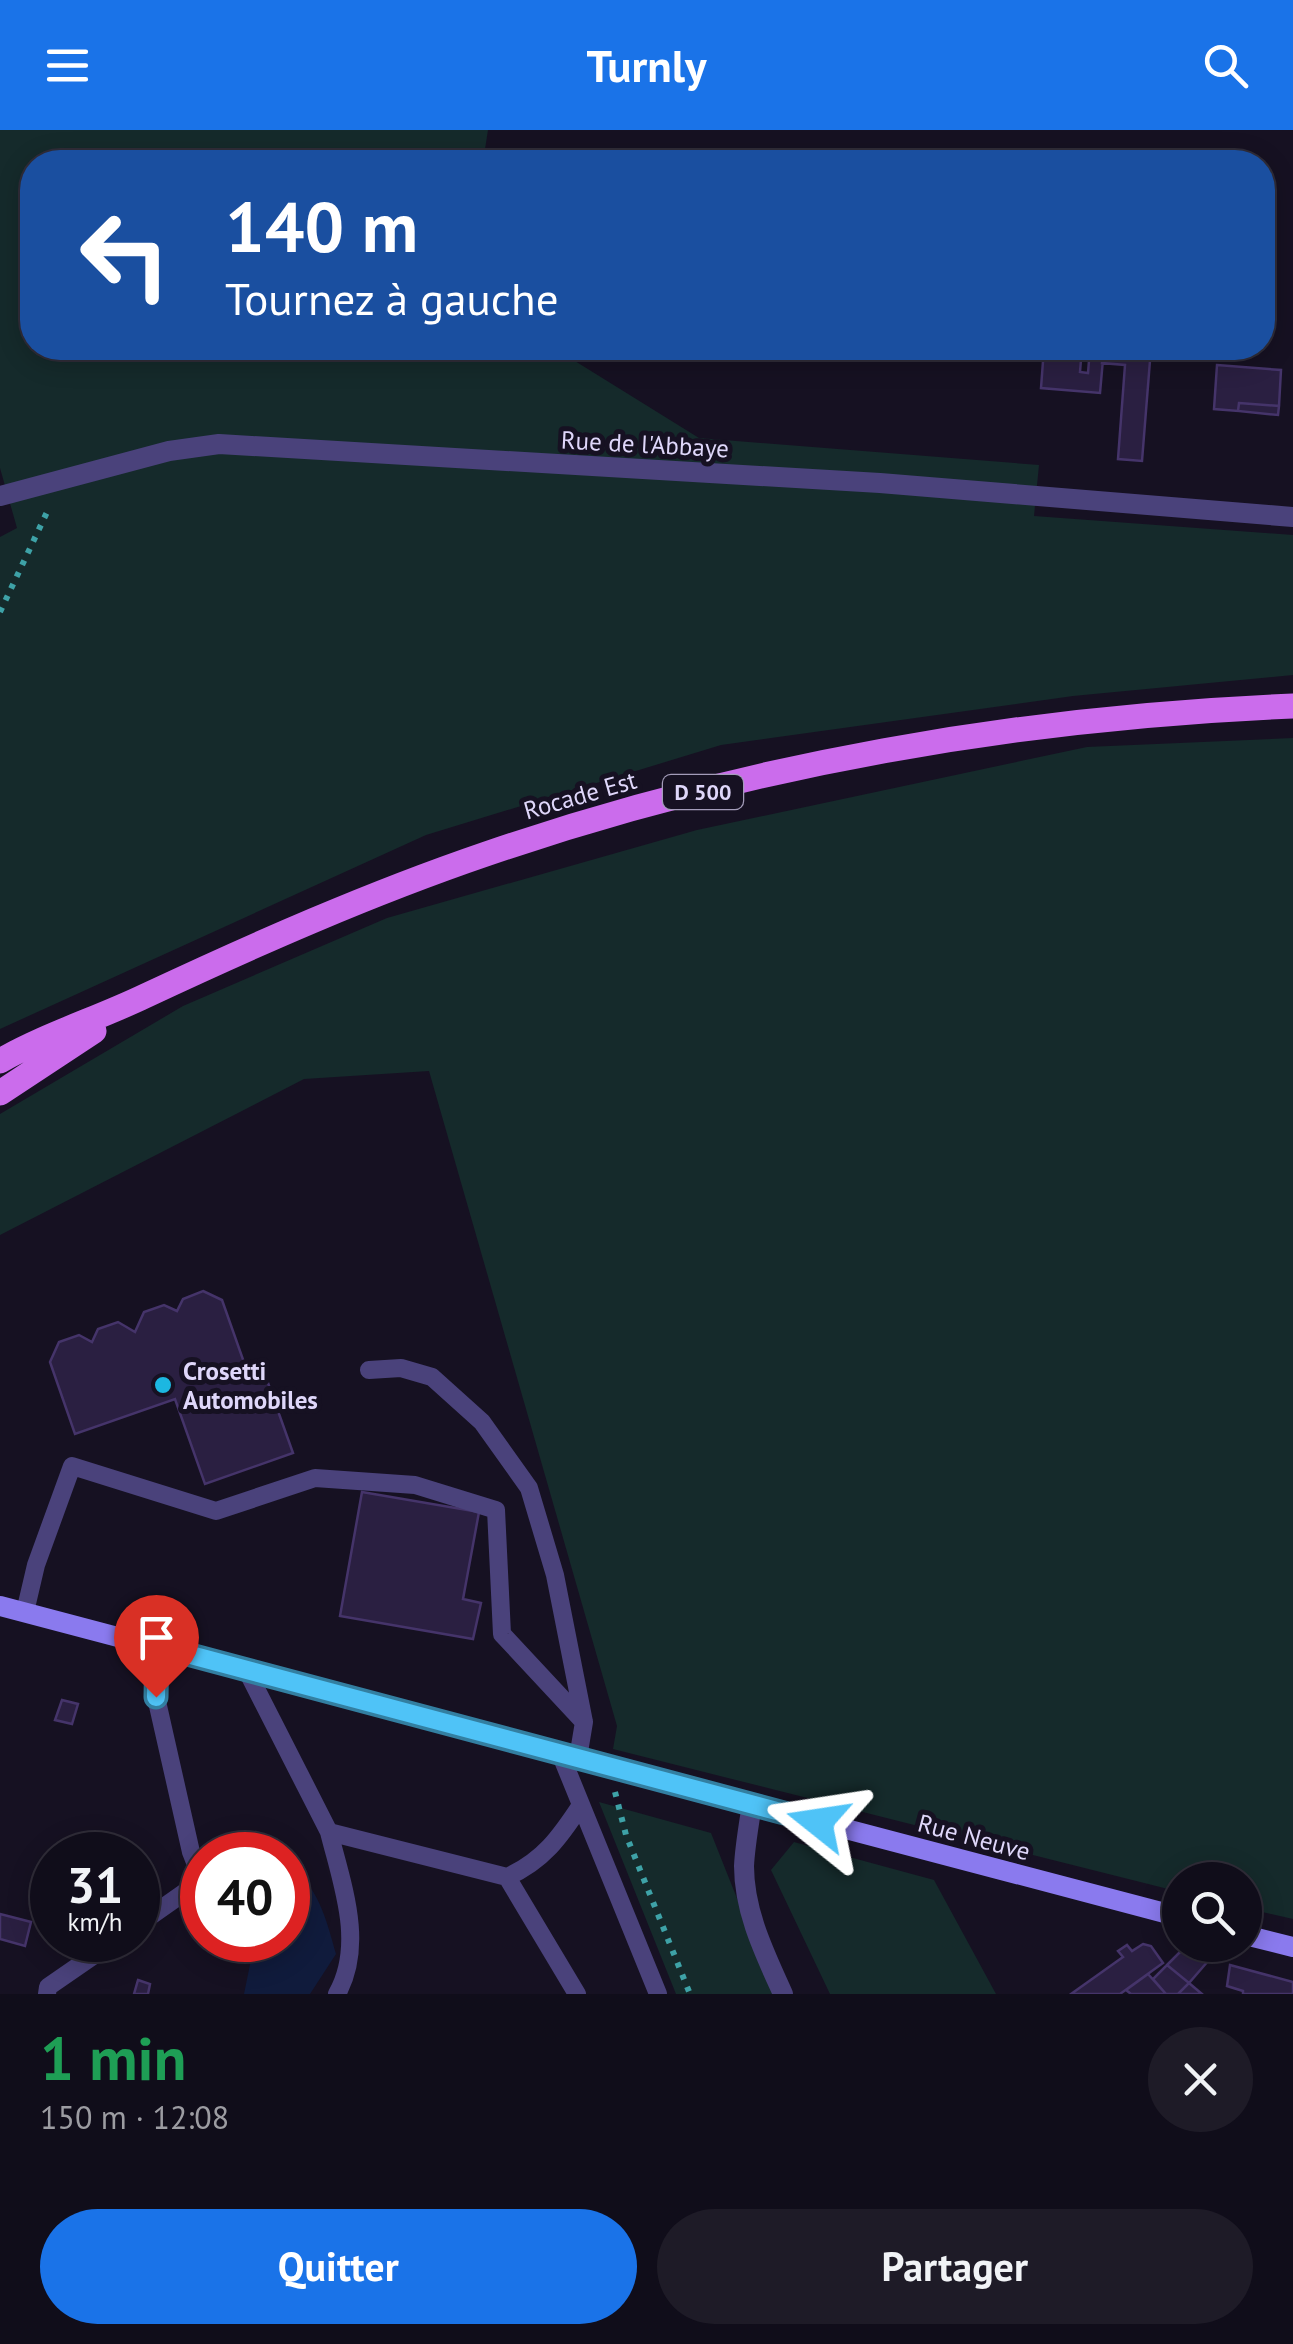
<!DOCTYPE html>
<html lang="fr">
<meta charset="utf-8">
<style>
:root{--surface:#100d1a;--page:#1e1b27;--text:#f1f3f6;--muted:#9c9ca2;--line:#302d39;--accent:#1a73e8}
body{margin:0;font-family:"PT Sans",sans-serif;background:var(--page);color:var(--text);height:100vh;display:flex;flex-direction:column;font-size:38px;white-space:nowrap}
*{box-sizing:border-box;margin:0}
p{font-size:32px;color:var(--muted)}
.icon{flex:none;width:55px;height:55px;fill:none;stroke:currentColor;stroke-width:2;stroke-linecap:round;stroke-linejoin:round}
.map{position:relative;height:1864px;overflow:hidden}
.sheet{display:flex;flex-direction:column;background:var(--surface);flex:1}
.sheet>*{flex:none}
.hud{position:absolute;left:20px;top:20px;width:1255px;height:210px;border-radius:40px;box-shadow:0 5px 25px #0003,0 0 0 2px var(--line);background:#1a4fa0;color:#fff;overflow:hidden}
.buttons{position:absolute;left:1162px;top:1732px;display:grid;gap:20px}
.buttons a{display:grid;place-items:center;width:100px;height:100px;border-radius:50%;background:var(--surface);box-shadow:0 5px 25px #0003,0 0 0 2px var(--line);font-size:50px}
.speed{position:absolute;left:30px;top:1702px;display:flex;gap:20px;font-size:50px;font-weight:700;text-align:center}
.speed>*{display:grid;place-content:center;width:130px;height:130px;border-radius:50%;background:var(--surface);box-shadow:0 5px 25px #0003,0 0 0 2px var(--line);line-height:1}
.speed small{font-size:25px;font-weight:400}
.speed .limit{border:15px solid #d22;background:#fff;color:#111}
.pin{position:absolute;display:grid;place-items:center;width:85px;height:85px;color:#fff;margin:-102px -42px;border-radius:50% 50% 50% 0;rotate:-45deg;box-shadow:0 0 10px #0007}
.pin .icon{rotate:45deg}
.me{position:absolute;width:110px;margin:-55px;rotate:285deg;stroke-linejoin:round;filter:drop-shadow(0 0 8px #0008)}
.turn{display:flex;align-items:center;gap:35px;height:210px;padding:0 40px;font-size:45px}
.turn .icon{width:130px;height:130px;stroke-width:2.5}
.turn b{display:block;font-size:70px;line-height:85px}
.round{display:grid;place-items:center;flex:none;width:105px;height:105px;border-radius:52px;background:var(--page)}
.headline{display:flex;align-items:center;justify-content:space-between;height:170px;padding:0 40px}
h1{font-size:60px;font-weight:700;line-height:75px;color:#1e9e55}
.cta{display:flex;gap:20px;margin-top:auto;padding:20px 40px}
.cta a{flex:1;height:115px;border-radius:60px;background:var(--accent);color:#fff;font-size:40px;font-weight:700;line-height:115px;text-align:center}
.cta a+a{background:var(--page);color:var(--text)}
header{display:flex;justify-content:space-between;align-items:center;height:130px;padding:0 40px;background:var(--accent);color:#fff;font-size:45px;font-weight:700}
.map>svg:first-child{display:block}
</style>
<header><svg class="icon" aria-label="menu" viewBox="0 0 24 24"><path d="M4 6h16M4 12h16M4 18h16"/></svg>Turnly<svg class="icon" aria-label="search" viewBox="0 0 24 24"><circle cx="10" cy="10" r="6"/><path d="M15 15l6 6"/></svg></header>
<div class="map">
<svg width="1293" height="1864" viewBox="0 0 1293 1864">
<rect width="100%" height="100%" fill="#161122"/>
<!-- green -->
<path fill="#152a2b" d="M0,0H488L483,32H32V218H554L699,308L1039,335L1034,386L1293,405V545L1073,566L721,615L426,705L0,899V407L17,398L0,338Z
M1293,608V1789L1245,1778V1750H1180V1762L613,1619L617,1596L429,941L304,949L0,1105V984L183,876L387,788L697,700L1087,617Z
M599,1672L711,1703L775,1864H676Z
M794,1712L934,1750L996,1864H830L771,1740Z"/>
<!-- water -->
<path fill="#101b3c" d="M295,1740C320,1762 327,1792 336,1824L310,1864H244L255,1810H288V1741Z"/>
<!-- building -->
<path fill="#2a1f41" stroke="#45346a" stroke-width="2.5" d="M1044,218H1082L1080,242L1088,243L1090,218H1104L1100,263L1041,258Z
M1104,218H1151L1142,331L1118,329L1125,235L1102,233Z
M1217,235L1281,240L1279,276L1239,273L1238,281L1214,279Z
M1239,273L1279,276L1278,285L1238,281Z
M203,1161L222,1170L247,1241L262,1236L293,1323L205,1354L175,1269L75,1304L50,1232L59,1212L79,1205L92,1212L98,1199L118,1192L135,1202L144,1182L164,1175L177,1181L183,1169Z
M362,1362L479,1382L463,1469L481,1473L473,1509L340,1486Z
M62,1570L78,1574L72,1594L55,1590Z
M0,1784L31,1792L25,1816L0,1809Z
M1143,1814L1151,1816L1163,1833L1120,1864H1071L1123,1827L1118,1821L1127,1815L1132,1821Z
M1180,1822L1209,1830L1189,1853L1167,1835Z
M1167,1835L1189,1853L1178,1864H1166L1153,1849Z
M1230,1835L1293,1852V1864H1243V1861L1227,1856Z
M1148,1844L1166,1864H1131L1126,1860Z
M138,1850L150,1854L148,1864H134Z
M1189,1853L1202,1864H1178Z"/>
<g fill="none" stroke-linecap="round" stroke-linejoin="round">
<!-- path -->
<path stroke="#3ea2a7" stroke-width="6" stroke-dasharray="5 8" stroke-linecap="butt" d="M0,482L48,380
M615,1662L626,1705L690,1864"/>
<!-- lane -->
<path stroke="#4a427b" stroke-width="18" d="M369,1240L401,1238L432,1247L482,1292L529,1358L555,1445L584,1592
M25,1482L36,1435L72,1336L216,1381L315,1348L415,1355L496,1380L502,1504L584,1592L578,1628
M157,1516L156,1567L191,1722L202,1750
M246,1539L329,1702L507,1747L577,1864
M560,1623L658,1864
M329,1702C342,1754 365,1814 337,1864
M507,1747C543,1731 560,1707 581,1675
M138,1795L202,1750
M228,1810L233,1823
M47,1864L48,1857L116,1810"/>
<!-- street -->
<path stroke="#4a427b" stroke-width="20" d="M0,366L169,321L219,314L880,353L1293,387
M752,1674C749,1694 745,1716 744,1736C744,1782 765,1824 783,1864"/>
<!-- secondary -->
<path stroke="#8a7aee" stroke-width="20" d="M0,1476L1180,1787
M1245,1805L1293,1817"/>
<!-- primary -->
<path stroke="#cb6cec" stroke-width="25" d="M0,931C45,905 97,889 145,866C256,814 369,764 486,724C745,635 1020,587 1293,576
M0,963L94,901"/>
</g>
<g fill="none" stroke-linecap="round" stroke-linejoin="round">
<!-- route casing -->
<g stroke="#337fa1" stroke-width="25">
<path id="route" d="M156,1567L157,1516L818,1692"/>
</g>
<!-- route -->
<use href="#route" stroke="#4fc3f7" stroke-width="18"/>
</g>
<!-- markers -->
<circle fill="#1cb7e1" stroke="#161122" stroke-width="4" cx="163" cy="1255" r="10"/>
<g text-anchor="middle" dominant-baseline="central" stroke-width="10" stroke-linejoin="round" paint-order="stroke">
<!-- shield labels -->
<rect fill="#161122" stroke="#a39cb9" stroke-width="2.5" x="663" y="645" width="80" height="34" rx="8"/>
<g font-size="22" font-weight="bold" fill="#dfd7fa">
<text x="703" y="662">D 500</text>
</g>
<!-- street labels -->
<g font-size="25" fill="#dfd7fa" stroke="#161122">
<text transform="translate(645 314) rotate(3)">Rue de l'Abbaye</text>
<text transform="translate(580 665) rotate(-16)">Rocade Est</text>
<text transform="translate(974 1707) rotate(15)">Rue Neuve</text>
</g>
<!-- poi labels -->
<g font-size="25" font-weight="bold" fill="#dfd7fa" stroke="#161122" text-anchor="start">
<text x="183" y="1241">Crosetti<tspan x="183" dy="29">Automobiles</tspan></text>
</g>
</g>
</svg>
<div class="buttons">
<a><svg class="icon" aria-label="search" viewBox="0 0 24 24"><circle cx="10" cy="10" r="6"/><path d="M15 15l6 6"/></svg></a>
</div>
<div class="speed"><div>31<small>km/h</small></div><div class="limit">40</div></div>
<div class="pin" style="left:156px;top:1567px;background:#d93025"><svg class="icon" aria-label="arrive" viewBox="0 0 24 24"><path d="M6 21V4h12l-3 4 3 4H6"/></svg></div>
<svg class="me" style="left:818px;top:1692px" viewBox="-20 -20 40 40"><path d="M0-17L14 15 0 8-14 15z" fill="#4fc3f7" stroke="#fff" stroke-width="4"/></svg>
<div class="hud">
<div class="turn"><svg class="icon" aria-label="left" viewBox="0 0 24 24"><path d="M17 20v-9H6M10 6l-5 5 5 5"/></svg><div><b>140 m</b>Tournez à gauche</div></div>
</div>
</div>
<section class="sheet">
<div class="headline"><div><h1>1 min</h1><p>150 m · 12:08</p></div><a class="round"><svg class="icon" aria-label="close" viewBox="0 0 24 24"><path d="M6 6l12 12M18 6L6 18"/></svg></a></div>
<div class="cta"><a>Quitter</a><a>Partager</a></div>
</section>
